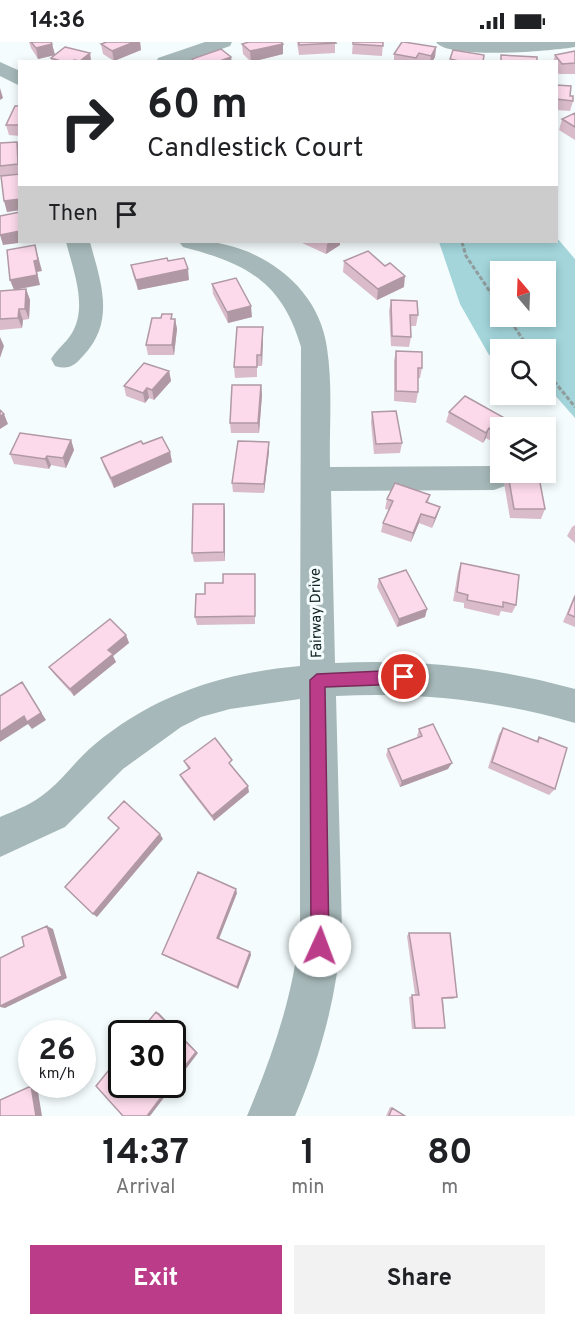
<!DOCTYPE html>
<style>
:root{--surface:#fff;--page:#f2f2f2;--text:#202124;--muted:#757577;--accent:#bb3d8a}
body{margin:0;font-family:Overpass,sans-serif;background:var(--page);color:var(--text);height:100vh;display:flex;flex-direction:column;font-size:22px;white-space:nowrap}
*{box-sizing:border-box;margin:0}
p{font-size:20px;color:var(--muted)}
.icon{flex:none;width:33px;height:33px;fill:none;stroke:currentColor;stroke-width:2;stroke-linecap:round;stroke-linejoin:round}
.map{position:relative;height:1074px;overflow:hidden}
.side{display:flex;flex-direction:column;background:var(--surface);flex:1}
.side>*{flex:none}
.banner{position:absolute;left:18px;top:18px;width:540px;height:183px;border-radius:0px;box-shadow:0 3px 9px #0003;background:#fff;color:var(--text);overflow:hidden}
.needle{width:39px;rotate:341deg}
.controls{position:absolute;left:490px;top:219px;display:grid;gap:12px}
.controls a{display:grid;place-items:center;width:66px;height:66px;border-radius:0px;background:var(--surface);box-shadow:0 3px 9px #0003;font-size:30px}
.speed{position:absolute;left:18px;top:978px;display:flex;gap:12px;font-size:30px;font-weight:700;text-align:center}
.speed>*{display:grid;place-content:center;width:78px;height:78px;border-radius:50%;background:var(--surface);box-shadow:0 3px 9px #0003;line-height:1}
.speed small{font-size:15px;font-weight:400}
.speed .limit{border:3px solid #111;border-radius:9px;background:#fff;color:#111}
.pin{position:absolute;display:grid;place-items:center;width:51px;height:51px;color:#fff;margin:-26px;border:3px solid #fff;border-radius:50%;box-shadow:0 2px 6px #0007}
.me{position:absolute;width:66px;margin:-33px;rotate:2deg;stroke-linejoin:round;filter:drop-shadow(0 0 4px #0008)}
.turn{display:flex;align-items:center;gap:21px;height:126px;padding:0 30px;font-size:27px}
.turn .icon{width:78px;height:78px;stroke-width:2.5}
.turn b{display:block;font-size:42px;line-height:51px}
.then{display:flex;align-items:center;height:57px;padding:0 30px;background:#0003;gap:12px;font-size:22px}
.eta{display:flex;justify-content:space-evenly;align-items:center;height:102px;text-align:center}
.eta b{font-size:36px;font-weight:700;line-height:42px}
.primary-button{display:flex;gap:12px;margin-top:auto;padding:12px 30px}
.primary-button a{flex:1;height:69px;border-radius:0px;background:var(--accent);color:#fff;font-size:24px;font-weight:700;line-height:69px;text-align:center}
.primary-button a+a{background:var(--page);color:var(--text)}
.status{display:flex;justify-content:space-between;align-items:center;height:42px;padding:0 30px;background:var(--surface);direction:ltr}
.status svg{height:16px;fill:currentColor}
.map>svg:first-child{display:block}
</style>
<div class="status"><b>14:36</b><svg viewBox="0 0 49 12"><path d="M0 12V9h3v3zM5 12V6h3v6zM10 12V3h3v9zM15 12V0h3v12zM26 1h20v11H26zM47 4h2v5h-2z"/></svg></div>
<div class="map">
<svg width="575" height="1074" viewBox="0 0 575 1074">
<rect width="100%" height="100%" fill="#f4fcfd"/>
<!-- green -->
<path fill="#a3d5da" fill-rule="evenodd" d="M557,196L575,217V376L546,343V308H501V316L489,313L460,262L439,200H556ZM501,230H546V274H501Z"/>
<g fill="none" stroke-linecap="round" stroke-linejoin="round">
<!-- path -->
<path stroke="#909c9d" stroke-width="3" stroke-dasharray="4.5 2" stroke-linecap="butt" d="M462,200L466,214L501,266
M507,274L530,308
M546,329L575,365"/>
<!-- minor -->
<path fill="#a6b8b9" fill-rule="evenodd" d="M205,0H232L230,4L185,20H156L158,16Z
M436,0H575V5C552,9 448,18 436,0Z
M0,20L20,29V44L0,34Z
M66,200H90C101,241 116,279 83,314C74,324 69,328 55,324L51,317C57,307 66,301 72,291C88,264 73,228 66,200Z
M179,200C244,192 318,236 327,306C333,345 329,386 330,425L494,424L501,426V430H506L509,436L505,444L494,448L331,449L335,621C418,617 496,625 575,647V681C496,658 418,650 336,654L342,888C337,953 321,1014 295,1074H247C273,1012 293,955 300,888V657L230,667L201,675L181,685L123,727L65,785L0,815V775C17,768 34,761 48,749C65,735 77,717 94,703C154,653 222,631 300,624L301,305C282,239 245,221 183,205Z"/>
</g>
<!-- wall -->
<path fill="#d9bbca" d="M29,0H51L52,2L55,13L38,17L31,6Z
M107,0H140L141,8L114,19L103,12L101,2Z
M297,0H335V11L299,13Z
M353,0H383L382,14L352,12Z
M242,2H283V12L251,20L243,12Z
M436,5L435,15L432,20H394V12Z
M575,9V32H559L556,29V20H553L555,13Z
M90,11L91,20H51V16Z
M556,43L570,54L573,59L570,69L556,68Z
M20,64V94L9,93L6,83Z
M575,71V98L559,88L562,77Z
M17,100L20,108V168L7,170L2,134H0V101Z
M300,200H340V203L326,212Z
M168,219L189,238L138,248L133,233L131,223Z
M344,219L385,224L404,245L377,258L343,230Z
M212,242L252,275L228,281L213,252Z
M26,247L30,258L29,277L23,278L22,286L0,288V253Z
M391,258L418,273L416,284H411V295L409,305L391,304L389,269Z
M172,272V277H175L177,287L174,313H148L146,303L161,276Z
M263,296L262,324H257V335L235,336L234,325Z
M396,309L422,326L420,336H418V350L416,361L394,359V319Z
M169,329L171,339L154,358L149,356L145,361L126,354L124,344Z
M261,343L262,353L259,391H231L230,381Z
M372,370L402,401L400,411L374,412L371,380Z
M449,370L517,383L516,386H501V405L486,396L483,401L446,380Z
M71,398L74,408L66,426L51,423L49,427L14,422L10,412Z
M269,400V410L264,451L233,450L232,441Z
M143,402L170,410L172,420L114,446L104,425L101,416Z
M510,430H538L545,467L541,477L510,476L504,441L508,432H510Z
M430,453L428,461L440,465L437,474L432,486L419,481L411,500L381,490L383,481L389,468L385,467L387,457Z
M224,462L225,471V519L194,520L192,511Z
M575,483V501L567,494L572,485Z
M461,521L516,563L512,571L501,569L499,574L464,566V561L453,559L458,530Z
M255,532V582L197,583L195,575L205,552L223,541Z
M379,537L427,567L425,575L397,585L377,545Z
M575,552V585L563,580Z
M126,593L129,601L113,614L116,620L74,654L54,632L49,625Z
M503,686L536,699L539,695L555,747L549,753L488,726L499,692Z
M419,687L448,727L400,745L386,713L388,707L418,696L417,694Z
M184,719L233,724L232,725L249,750L214,779L183,739L180,733L188,727Z
M237,851L219,897L250,910L251,913L238,947L165,914L162,912Z
M409,891L457,955L453,957H443L445,986L412,987L409,955L415,953L407,894Z
M390,1065L392,1066L405,1074H386Z"/>
<!-- shaded-wall -->
<path fill="#b099a4" d="M134,0H140L141,8L114,19L112,9Z
M52,2L55,13L38,17L36,6Z
M283,2V12L251,20L250,9Z
M436,5L435,15L432,20H430L431,14Z
M90,11L91,20H80Z
M231,15L232,20H217Z
M0,46L3,56L0,58Z
M17,100L20,108V128L18,122Z
M20,157V168L7,170L4,159Z
M20,189V200H26L3,203L0,193Z
M330,200H340V203L326,212L327,202Z
M35,203L42,229L37,230L40,243L14,248L10,238L34,219Z
M188,227L189,238L138,248L136,238Z
M405,234L404,245L377,258L378,247Z
M26,247L30,258L29,277L25,267Z
M251,264L252,275L228,281L227,270Z
M19,267L23,278L22,286L18,276Z
M175,277L177,287L174,313L172,303Z
M263,285V296L262,324L261,313Z
M0,295L4,304L0,316Z
M169,329L171,339L154,358L152,348Z
M261,343L262,353L259,391L258,381Z
M147,346L149,356L145,361L143,351Z
M4,372L8,382L0,387V374Z
M489,386L486,396L483,401L486,391Z
M71,398L74,408L66,426L63,416Z
M269,400V410L264,451V442Z
M170,410L172,420L114,446L111,436Z
M47,414L51,423L49,427L45,417Z
M224,462L225,471V519L224,510Z
M440,465L437,474L432,486L435,476Z
M421,472L419,481L411,500L413,491Z
M427,567L425,575L397,585L399,577Z
M126,593L129,601L113,614L116,620L74,654L70,647L108,608Z
M27,648L46,678L32,687L28,682L0,700V690Z
M452,721L448,727L400,745L402,739Z
M248,744L249,750L214,779L212,774Z
M160,792L163,797L97,875L93,872Z
M236,847L237,851L218,899L217,896Z
M47,884L53,887L67,936L5,966L0,965Z
M250,910L251,913L238,947L237,945Z
M156,970L159,971L198,1011L150,1074H147L171,1042H172Z
M31,1044H37L42,1074H36Z"/>
<!-- building -->
<path fill="#fcdaeb" stroke="#b099a4" stroke-width="1.5" d="M31,0H51L52,2L36,6Z
M107,0H134L112,9L101,2Z
M249,0H281L283,2L250,9L242,2Z
M299,0H335L336,1L299,3Z
M353,0H383V4L353,2Z
M402,0H404L436,5L431,14L419,11L416,16L394,12Z
M65,5L90,11L80,19L74,18L72,20H64L51,16Z
M221,7L231,15L217,20H195L192,17Z
M453,8L484,13L483,20H463L450,17Z
M575,9V21L562,22L555,13Z
M501,13L537,15V20H501Z
M556,43L571,44L570,54H573V59L556,57Z
M15,64H20V83H6Z
M575,71V85L562,77Z
M17,100L18,122L0,124V101Z
M20,132V157L4,159L1,134Z
M20,170V189L0,193V174Z
M35,203L38,218L34,219L37,233L10,238L7,208Z
M368,209L385,224L390,221L405,234L378,247L344,219Z
M167,216L168,219L184,216L188,227L136,238L131,223Z
M236,236L251,264L227,270L212,242Z
M26,247L25,267H19L18,276L0,277V249Z
M391,258L417,259L418,273H410L411,295L392,294Z
M162,272H172L171,277H175L172,303H146L152,276H161Z
M237,285H263L261,313H257V325H234Z
M396,309L422,310V326H418V350L396,349Z
M144,321L169,329L152,348L147,346L143,351L124,344Z
M232,343H261L258,381H230Z
M465,354L517,383L515,386H501V393L489,386L486,391L449,370Z
M0,368L4,372L0,374Z
M396,369L402,401L376,402L372,370Z
M20,391L71,398L63,416L47,414L45,417L10,412Z
M162,395L170,410L111,436L101,416L141,399L143,402Z
M238,399L269,400L264,442L232,441Z
M515,430H538L545,467H514L508,432H515Z
M395,441L430,453L426,460L440,465L435,476L421,472L413,491L383,481L393,459L387,457Z
M193,462H224V510L192,511Z
M461,521L519,533L516,563L503,560V565L467,558L468,553L457,550Z
M406,528L427,567L399,577L379,537Z
M223,532H255V574L195,575L196,552H205V541H223Z
M575,554V575L568,572Z
M110,577L126,593L108,608L113,612L70,647L49,625Z
M22,640L41,671L27,680L24,674L0,690V654Z
M433,682L452,721L402,739L388,707L422,694L419,687Z
M503,686L538,700L539,695L567,706L555,747L492,720Z
M215,696L232,718L229,721L248,744L212,774L180,733L190,726L184,719Z
M124,759L160,792L93,872L65,845L119,786L108,776Z
M198,830L236,847L217,896L250,910L237,945L162,912Z
M47,884L62,934L0,964V916L24,904L22,895Z
M409,891H450L457,955L442,956L445,986H415L412,953H419Z
M156,970L196,1010L172,1041V992H138Z
M122,1012V1042H171L147,1074H123L96,1044Z
M31,1044L36,1074H0V1058Z
M392,1066L405,1074H389Z"/>
<!-- route -->
<path fill="#bb3d8a" stroke="#7a285a" stroke-width="1.5" d="M404,628L411,635L404,642L325,645L329,904L326,910L320,913L314,910L311,904L310,638L317,632Z"/>
<g text-anchor="middle" dominant-baseline="central" stroke-width="6" stroke-linejoin="round" paint-order="stroke">
<!-- street labels -->
<g font-size="15" fill="#102022" stroke="#f4fcfd">
<text transform="translate(317 571) rotate(-91)">Fairway Drive</text>
</g>
</g>
</svg>
<div class="controls">
<a><svg class="needle" viewBox="-14 -14 28 28"><path d="M0-13l5 13h-10z" fill="#e53935"/><path d="M0 13l5-13h-10z" fill="#757577"/></svg></a>
<a><svg class="icon" aria-label="search" viewBox="0 0 24 24"><circle cx="10" cy="10" r="6"/><path d="M15 15l6 6"/></svg></a>
<a><svg class="icon" aria-label="layers" viewBox="0 0 24 24"><path d="M12 4l9 5-9 5-9-5zM3 14l9 5 9-5"/></svg></a>
</div>
<div class="speed"><div>26<small>km/h</small></div><div class="limit">30</div></div>
<div class="pin" style="left:404px;top:635px;background:#d93025"><svg class="icon" aria-label="arrive" viewBox="0 0 24 24"><path d="M6 21V4h12l-3 4 3 4H6"/></svg></div>
<svg class="me" style="left:320px;top:904px" viewBox="-20 -20 40 40"><circle r="19" fill="#fff"/><path d="M0-13L10 11 0 6-10 11z" fill="#bb3d8a"/></svg>
<div class="banner">
<div class="turn"><svg class="icon" aria-label="right" viewBox="0 0 24 24"><path d="M7 20v-9h11M14 6l5 5-5 5"/></svg><div><b>60 m</b>Candlestick Court</div></div>
<div class="then">Then<svg class="icon" aria-label="arrive" viewBox="0 0 24 24"><path d="M6 21V4h12l-3 4 3 4H6"/></svg></div>
</div>
</div>
<section class="side">
<div class="eta">
<div><b>14:37</b><p>Arrival</p></div>
<div><b>1</b><p>min</p></div>
<div><b>80</b><p>m</p></div>
</div>
<div class="primary-button"><a>Exit</a><a>Share</a></div>
</section>
